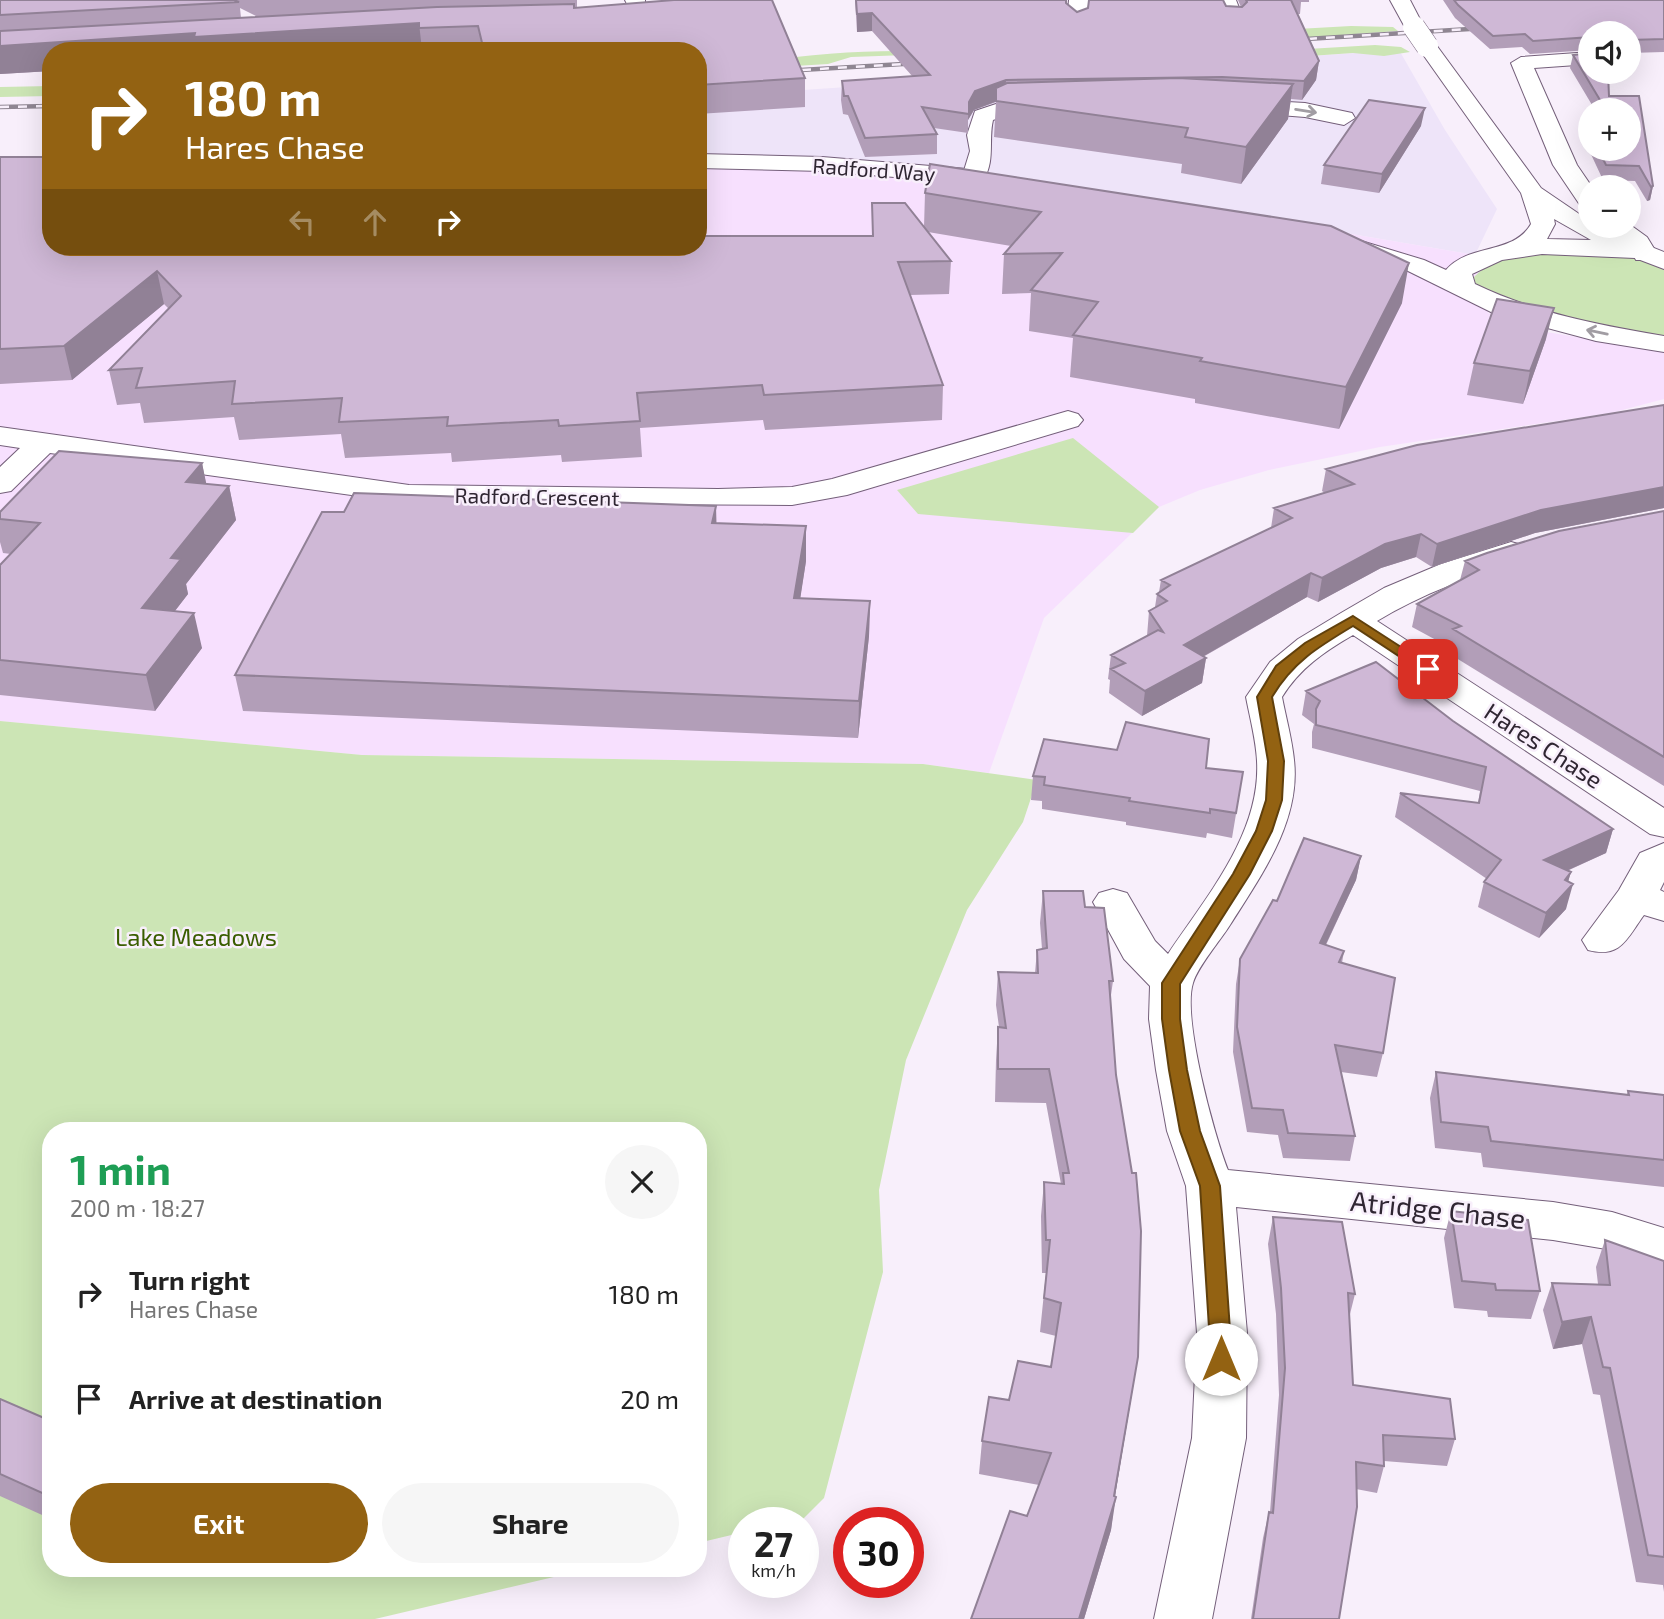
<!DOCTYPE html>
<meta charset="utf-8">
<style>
:root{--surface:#fff;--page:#f6f6f6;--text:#222;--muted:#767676;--accent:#936212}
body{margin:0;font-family:"Exo 2",sans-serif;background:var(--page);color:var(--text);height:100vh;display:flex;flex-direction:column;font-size:26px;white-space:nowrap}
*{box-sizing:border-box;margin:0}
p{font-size:23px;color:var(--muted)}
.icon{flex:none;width:38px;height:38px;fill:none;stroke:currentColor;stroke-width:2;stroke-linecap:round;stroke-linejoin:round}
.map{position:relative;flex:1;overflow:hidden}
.details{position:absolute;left:42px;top:1122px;width:665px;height:455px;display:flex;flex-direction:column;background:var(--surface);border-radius:28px;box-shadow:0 7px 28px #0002}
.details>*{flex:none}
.hud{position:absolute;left:42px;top:42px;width:665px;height:214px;border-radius:28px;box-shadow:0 7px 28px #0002;background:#936212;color:#fff;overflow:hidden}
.buttons{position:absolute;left:1578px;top:21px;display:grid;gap:14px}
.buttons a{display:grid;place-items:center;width:63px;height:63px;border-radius:50%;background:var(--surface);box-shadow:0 7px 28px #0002;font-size:35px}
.speed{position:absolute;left:728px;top:1507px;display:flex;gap:14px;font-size:35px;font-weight:700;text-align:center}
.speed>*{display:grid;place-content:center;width:91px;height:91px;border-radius:50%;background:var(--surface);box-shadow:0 7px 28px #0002;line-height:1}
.speed small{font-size:18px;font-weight:400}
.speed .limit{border:10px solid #d22;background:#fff;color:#111}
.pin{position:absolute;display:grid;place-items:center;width:60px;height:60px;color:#fff;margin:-30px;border-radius:14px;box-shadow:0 4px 10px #0006}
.me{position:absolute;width:77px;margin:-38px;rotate:0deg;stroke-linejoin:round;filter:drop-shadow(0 0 5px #0008)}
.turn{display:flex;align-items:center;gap:24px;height:147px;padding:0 28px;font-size:32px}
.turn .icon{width:91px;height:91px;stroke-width:2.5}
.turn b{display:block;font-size:49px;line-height:60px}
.lanes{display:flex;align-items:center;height:66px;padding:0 28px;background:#0003;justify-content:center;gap:35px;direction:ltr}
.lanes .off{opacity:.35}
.round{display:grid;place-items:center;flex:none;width:74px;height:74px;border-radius:37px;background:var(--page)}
.overview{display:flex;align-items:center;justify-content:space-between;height:119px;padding:0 28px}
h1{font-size:42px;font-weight:700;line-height:52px;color:#1e9e55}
.cta{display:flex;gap:14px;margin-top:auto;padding:14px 28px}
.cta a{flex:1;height:80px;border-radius:42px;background:var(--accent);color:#fff;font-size:28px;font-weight:700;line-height:80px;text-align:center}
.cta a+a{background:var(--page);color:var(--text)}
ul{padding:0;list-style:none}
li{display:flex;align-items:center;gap:21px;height:105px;padding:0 28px}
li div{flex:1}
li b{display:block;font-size:26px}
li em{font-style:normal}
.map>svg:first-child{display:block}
</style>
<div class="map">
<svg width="1664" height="1619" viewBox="0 0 1664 1619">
<rect width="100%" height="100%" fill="#f8effb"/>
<!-- commercial -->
<path fill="#eee4f9" d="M1399,50L1445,130L1497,209L1475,255L1275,221L698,161V97Z"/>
<!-- built -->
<path fill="#f7e0fe" d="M698,161L822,164L1275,221L1475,255L1488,313L1546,332L1664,351V399L1611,413L1380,447L1269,470L1200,490L1159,507L1044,618L989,773L923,764L362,755L0,721V166L51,247H698Z"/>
<!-- green -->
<path fill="#cce5b5" d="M1351,26L1393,27L1398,31L1211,44L851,57L828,64L698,72C768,59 838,50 909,51Z
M1375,45L1401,47L1410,52L1384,56L1353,53L927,82L1173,57Z
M51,86V96L0,97V87Z
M1545,252L1631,253L1664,266V340L1556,317L1476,288L1473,278C1493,257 1518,256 1545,252Z
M1073,438L1159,507L1133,533L918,514L897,490Z
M0,721L362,755L923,764L1037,780L1023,822L967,910L906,1060L879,1190L883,1272L824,1498L800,1522H744V1532L698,1543V1130H51V1568H592L375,1619H0Z"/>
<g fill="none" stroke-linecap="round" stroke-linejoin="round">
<!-- street casing -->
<g stroke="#745f7a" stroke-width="2">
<path id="street" d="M625,0H645V2L635,8L628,6Z
M1069,0H1089L1084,25L1077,27L1067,21Z
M1216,0H1236L1243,18L1240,22H1226Z
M1591,52V64L1534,68L1577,165L1592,187L1591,210L1582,208L1553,165L1511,63L1521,57Z
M1238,99L1305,103L1352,113L1355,118L1344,125L1305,117L1230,111L1227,106Z
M1049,100L1060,107L1057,112L1008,115L993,120C988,141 996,162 982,182H966L962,177L970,151L967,135L975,111L1005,101Z
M1629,224L1647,237L1658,255L1654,260H1636L1628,246L1604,226Z
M1068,411L1078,414L1083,420L1078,426L847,495L792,505L409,503L50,453L11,491L0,493V467L20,448L0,445V427L409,485L718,489L792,487L832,479Z
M1511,542L1522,545L1527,552L1522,559C1472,576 1423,593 1377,621L1664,808V837L1650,834L1353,635C1324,652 1300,668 1282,697C1286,718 1292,739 1294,760C1301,821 1261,876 1230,925C1220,941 1198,966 1193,983C1182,1017 1214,1135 1228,1170L1553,1202L1612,1212L1664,1228V1266L1612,1250L1553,1240L1236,1207L1247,1333L1246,1438L1212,1619H1154L1192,1438L1197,1333L1186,1186L1167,1131L1156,1070L1149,1019L1150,986L1124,959L1093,902L1099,893L1113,889L1127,893L1155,941L1168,954C1206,897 1261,834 1257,761C1256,740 1250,718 1246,697L1270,662L1298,639L1341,613L1384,588L1441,564Z
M1664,843V882L1660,890L1664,892V921L1644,915C1627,938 1621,959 1588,950L1582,940L1619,890L1640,853Z"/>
</g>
<!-- secondary casing -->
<g stroke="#745f7a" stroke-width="2">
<path id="secondary" d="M1390,0H1410L1424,27L1421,31H1407Z
M1427,40L1434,42L1541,188L1591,222V226H1599L1664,252V269L1635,258L1542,254L1502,260L1472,274L1475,284C1535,313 1599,325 1664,336V352L1596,341L1495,314L1406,270L1349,253L1345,248L1349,243L1358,240L1424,260L1446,270C1469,243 1513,255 1531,224L1521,193L1417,46ZM1554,219L1591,240L1547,239L1555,224Z
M698,154L822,157L979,170L987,172L991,177L987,182L979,184L822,171L698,168Z"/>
</g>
<!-- street -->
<use href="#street" fill="#fff" fill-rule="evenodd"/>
<!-- secondary -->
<use href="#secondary" fill="#fff" fill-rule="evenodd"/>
<!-- rail casing -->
<g stroke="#8f8692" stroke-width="4.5">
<path id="rail" d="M1290,40L1486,28
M784,71L920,63
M0,107L51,106"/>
</g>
<!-- rail -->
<use href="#rail" stroke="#f8effb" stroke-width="2.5" stroke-dasharray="9" stroke-linecap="butt"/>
<!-- secondary-bridge casing -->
<g stroke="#745f7a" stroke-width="23" stroke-linecap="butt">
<path id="secondary-bridge" d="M1414,27L1427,46"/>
</g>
<!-- secondary-bridge -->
<use href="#secondary-bridge" stroke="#fff" stroke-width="22"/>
</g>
<!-- wall -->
<path fill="#b29eb8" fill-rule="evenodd" d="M0,0H577V8L805,78V107L698,114V51H51V71L0,74ZM240,8L258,17L241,18Z
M855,0H1066V4L1077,12L1226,6L1241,7L1238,0H1309V2H1301L1300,14H1298L1319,61L1316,80L1302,100L1291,99L1288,119L1241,184L1181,173L1182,164L994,137L996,102L974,110L968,120V133L934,128L937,134V154L865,157L848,115L843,114L841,100L842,81L913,77L872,31L857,32Z
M1443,0H1664V52L1629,53V33H1591V50L1530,54L1522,47L1490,49L1455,18Z
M1591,53V72H1608L1609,96H1639L1653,186L1650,200L1647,201L1635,181L1603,180L1582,135L1585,121L1591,122V149H1629V110H1595L1570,68L1573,55Z
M1421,126L1379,193L1321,184L1324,165Z
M0,157L51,247L872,236V203L924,227L925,193L930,164L1402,303L1339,429L1195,403V399L1070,377L1073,338L1029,331L1031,293L1002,294L1004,254L1011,246L928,232L951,261L949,294L910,295L943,385L942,420L765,430L763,420L640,428L642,457L562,462L561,455L452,462L451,453L345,458L341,434L239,440L234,417L144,423L140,403L117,405L109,370L169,309L164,304L72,380L0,384Z
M1546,339L1523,404L1467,395L1474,363Z
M1664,405V508L1535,533L1432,567L1416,557L1381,568L1318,602L1307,597L1203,657L1206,658L1202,683L1142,716L1109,693L1110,680L1108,679L1111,655L1147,636L1149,611L1155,607L1157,594L1159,592L1161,580L1271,528L1274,508L1325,493L1322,491L1326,469Z
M202,463L206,484L229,486L236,520L186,584L188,594L175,611L202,648L155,711L0,695V565L11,554L3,553L0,542V512Z
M1664,511V786L1448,653L1449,647L1412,627L1417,604L1460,580L1465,561Z
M717,523L806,526V561L800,598L870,601L869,636L858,738L243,711L235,675Z
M1306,691L1453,721L1613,829L1606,853L1567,871L1571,872L1568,881L1566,909L1539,938L1478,907L1484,882L1487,879L1395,817L1400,793L1478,803L1480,791L1312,748V732L1314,724L1302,715Z
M1206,768L1243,772L1232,838L1207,833L1206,838L1126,825V822L1042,809V801L1031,800L1033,776Z
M1361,856L1356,880L1326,945L1344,951L1342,963L1383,1053L1377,1077L1341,1072L1355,1136L1350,1161L1283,1158L1278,1135L1247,1132L1233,1052L1236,984L1240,959L1277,901Z
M1043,891L1085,907L1113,981L1110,1002L1138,1357L1115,1496L1111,1530L1084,1619H971L1027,1516L1039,1485L979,1474L982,1441L1009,1400L1051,1367L1056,1336L1040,1332L1046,1273H1042L1041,1216L1044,1182L1061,1184L1046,1103L995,1102L996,1060L998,1027H999L996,1005L998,972L1035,973L1037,950L1042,949L1040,923Z
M1436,1072L1627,1095L1628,1091L1664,1095V1187L1483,1167L1481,1153L1435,1148L1430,1098Z
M1451,1211L1540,1291L1531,1319L1488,1317L1487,1311L1454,1308L1444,1238Z
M1273,1217L1355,1294L1349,1318L1353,1385L1455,1439L1447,1466L1384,1461V1466L1377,1493L1356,1489L1339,1619H1251L1263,1538L1269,1512H1270L1279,1395L1276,1314L1268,1244Z
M1605,1240L1664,1261V1592L1663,1585L1636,1582L1600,1395L1593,1394L1582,1344L1553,1349L1543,1310L1552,1283L1598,1284L1596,1267Z
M0,1399L51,1421V1519L0,1496Z"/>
<!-- shaded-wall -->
<path fill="#918196" d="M872,13V31L857,32V14Z
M419,23L422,50L51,51V71L0,74V46L195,33Z
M1319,61L1316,80L1302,100L1304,81Z
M1006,80L1005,98L974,110L968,120L969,102L975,91Z
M1293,84L1288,119L1241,184L1246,147Z
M1425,108L1421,126L1379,193L1382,174Z
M1653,186L1650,200L1647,201L1651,187Z
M1409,263L1402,303L1339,429L1346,387Z
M157,271L164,304L72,380L64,346Z
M1554,308L1546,339L1523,404L1530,371Z
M202,463L209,497L186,482Z
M229,486L236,520L186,584L188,594L150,643L142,608L171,558Z
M1664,487V508L1535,533L1432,567L1437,544L1541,510Z
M716,506L717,541L712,523Z
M806,526V561L795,633L794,598Z
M1421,534L1416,557L1381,568L1318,602L1322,578L1385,544Z
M1311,573L1307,597L1181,669L1184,645Z
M870,601L869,636L858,738L859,701Z
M194,613L202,648L155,711L146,675Z
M1206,658L1202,683L1142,716L1145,691Z
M1613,829L1606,853L1537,884L1544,860Z
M1361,856L1356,880L1315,967L1320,943Z
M1571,872L1565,892L1573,884L1566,909L1539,938L1546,913L1565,880Z
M1591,1317L1582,1344L1553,1349L1562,1322Z
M1138,1357L1113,1508L1116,1497L1111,1530L1084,1619H1079Z"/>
<!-- building -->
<path fill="#cfb8d6" stroke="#918196" stroke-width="2" d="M0,0H234L239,2L0,15Z
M674,0H772L805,78L698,85V51H484L478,26L419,28V23L194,37L195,33L0,46V31L437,7L574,4V8Z
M856,0H1066V3L1077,12L1088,8L1089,0H1223L1226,6L1242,7L1247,2L1246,0H1291L1319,61L1304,81L1222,77L1006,80L975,91L969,102V114L922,107L937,134L865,138L848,96H844L842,81L930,75L872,13L857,14Z
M1454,0H1664V39L1629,40V33H1591V37L1533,41L1525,34L1493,36L1458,5Z
M1591,53V72H1608L1609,96H1639L1653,186L1651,187L1639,166L1606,165L1598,149H1629V110H1606L1573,55Z
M1178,78L1293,84L1246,147L1185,137L1188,128L996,101V88L1007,83Z
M1369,100L1425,108L1382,174L1324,165Z
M1585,121L1591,122V134Z
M0,157H51V247H698V236H873L872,203H905L951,261L898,262L943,385L764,395L762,385L637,393L640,421L559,426L558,420L447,426L448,417L339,422L342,398L232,404L235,381L136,388L142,368L109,370L181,296L157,271L64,346L0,349Z
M930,164L1331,226L1409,263L1346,387L1200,361L1202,358L1073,335L1098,302L1031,290L1062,253L1004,254L1041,212L925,193Z
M1497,299L1554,308L1530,371L1474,363Z
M1664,405V487L1541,510L1437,544L1421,534L1385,544L1322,578L1311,573L1184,645L1206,658L1145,691L1111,669L1125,663L1111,655L1158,630L1163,632L1149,611L1167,601L1157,594L1170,585L1161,580L1292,518L1274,508L1354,484L1326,469L1417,445Z
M59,451L202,463L186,482L229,486L171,558L181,559L142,608L194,613L146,675L0,660V565L40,523L0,519V512Z
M354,493L716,506L712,523L806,526L794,598L870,601L859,701L235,675L322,512H344Z
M1664,511V757L1453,629L1461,626L1417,604L1479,570L1465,561L1487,553L1559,531Z
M1376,662L1453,721L1613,829L1544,860L1571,872L1565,880L1573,884L1546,913L1484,882L1501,860L1400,793L1479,803L1486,767L1316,725V709L1320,701L1306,691Z
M1126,722L1209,739L1206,768L1243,772L1236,813L1210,809V813L1129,801L1130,798L1044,785L1045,777L1033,776L1044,739L1117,750Z
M1304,838L1361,856L1320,943L1344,951L1339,962L1395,978L1383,1053L1335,1045L1355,1136L1288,1133L1283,1110L1252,1108L1237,1027L1240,959L1273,900L1277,901Z
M1043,891H1083L1085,907L1104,908L1113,981H1109L1116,1075L1132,1173H1136L1141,1231L1138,1357L1114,1496L1116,1497L1079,1619H971L1010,1511L1027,1516L1051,1453L982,1441L989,1397L1009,1400L1018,1361L1051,1367L1061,1303L1044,1298L1050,1240H1046L1044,1182L1064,1184L1063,1173H1069L1049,1069H998V1027L1006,1028L998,972L1038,973L1037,950L1047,948Z
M1436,1072L1629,1095L1628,1091L1664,1095V1160L1491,1141L1488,1127L1441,1122Z
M1451,1211L1528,1220L1540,1291L1496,1290L1495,1284L1462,1281Z
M1273,1217L1342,1222L1355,1294L1348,1293L1353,1385L1450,1399L1455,1439L1383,1435L1384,1466L1356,1462L1357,1507L1339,1619H1253L1269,1512L1273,1513L1285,1368L1281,1288Z
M1605,1240L1664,1261V1557L1648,1555L1610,1368L1603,1367L1591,1317L1562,1322L1552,1283L1610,1285Z
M0,1399L51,1421V1497L0,1474Z"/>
<!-- one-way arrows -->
<defs><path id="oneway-shaft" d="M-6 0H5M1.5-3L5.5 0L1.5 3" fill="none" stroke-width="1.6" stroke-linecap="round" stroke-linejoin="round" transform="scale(1.75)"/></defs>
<g stroke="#a19da3">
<use href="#oneway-shaft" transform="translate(1306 111) rotate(9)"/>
<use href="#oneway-shaft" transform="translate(1597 332) rotate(-168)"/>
</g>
<!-- route -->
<path fill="#936212" stroke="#60400c" stroke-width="2" d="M1353,616L1435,669L1428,674L1423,672L1353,626C1318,647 1293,662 1272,697L1284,761L1282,800L1272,831L1250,874L1180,984V1019L1187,1070L1200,1131L1220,1186L1232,1359L1229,1366L1221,1368L1214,1366L1211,1359L1200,1186L1180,1131L1169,1070L1162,1019V983L1233,874L1256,831L1266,800L1268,761L1257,697L1276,666L1305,643Z"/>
<g text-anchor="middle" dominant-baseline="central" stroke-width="5" stroke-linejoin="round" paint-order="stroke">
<!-- far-street labels -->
<g font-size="21" fill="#2f2632" stroke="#f8effb">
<text transform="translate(874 169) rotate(4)">Radford Way</text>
<text transform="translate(537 496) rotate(1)">Radford Crescent</text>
</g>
<!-- street labels -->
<g font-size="24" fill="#2f2632" stroke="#f8effb">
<text transform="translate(1544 745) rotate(33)">Hares Chase</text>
</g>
<!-- park labels -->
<g font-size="24" fill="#3a5d01" stroke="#f8effb">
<text x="196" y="936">Lake Meadows</text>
</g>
<!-- near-street labels -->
<g font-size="28" fill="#2f2632" stroke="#f8effb">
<text transform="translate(1438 1209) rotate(6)">Atridge Chase</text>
</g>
</g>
</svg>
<div class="buttons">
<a><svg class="icon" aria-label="sound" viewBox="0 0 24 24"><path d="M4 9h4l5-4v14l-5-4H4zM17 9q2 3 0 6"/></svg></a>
<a>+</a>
<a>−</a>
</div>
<div class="speed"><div>27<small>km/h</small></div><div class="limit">30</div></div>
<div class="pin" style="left:1428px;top:669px;background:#d93025"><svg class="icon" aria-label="arrive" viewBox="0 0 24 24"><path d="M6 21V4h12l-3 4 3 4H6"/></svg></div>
<svg class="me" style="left:1221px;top:1359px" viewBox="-20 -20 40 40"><circle r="19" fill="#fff"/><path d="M0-13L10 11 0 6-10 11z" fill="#936212"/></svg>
<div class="hud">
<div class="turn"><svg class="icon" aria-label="right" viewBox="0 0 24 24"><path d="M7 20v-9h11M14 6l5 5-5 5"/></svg><div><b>180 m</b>Hares Chase</div></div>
<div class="lanes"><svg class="icon off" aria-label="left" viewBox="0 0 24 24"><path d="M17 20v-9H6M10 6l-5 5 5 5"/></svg><svg class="icon off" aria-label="ahead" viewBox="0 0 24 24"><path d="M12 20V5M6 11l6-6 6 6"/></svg><svg class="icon" aria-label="right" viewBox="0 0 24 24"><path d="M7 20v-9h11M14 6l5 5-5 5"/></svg></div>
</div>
<section class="details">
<div class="overview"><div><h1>1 min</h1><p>200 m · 18:27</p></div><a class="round"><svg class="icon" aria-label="close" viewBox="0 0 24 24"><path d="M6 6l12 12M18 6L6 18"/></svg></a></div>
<ul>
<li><svg class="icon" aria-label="right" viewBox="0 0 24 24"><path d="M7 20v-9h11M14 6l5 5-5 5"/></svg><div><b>Turn right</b><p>Hares Chase</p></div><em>180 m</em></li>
<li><svg class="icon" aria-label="arrive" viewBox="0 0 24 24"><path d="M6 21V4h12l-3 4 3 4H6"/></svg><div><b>Arrive at destination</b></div><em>20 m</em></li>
</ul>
<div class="cta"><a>Exit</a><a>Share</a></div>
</section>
</div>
